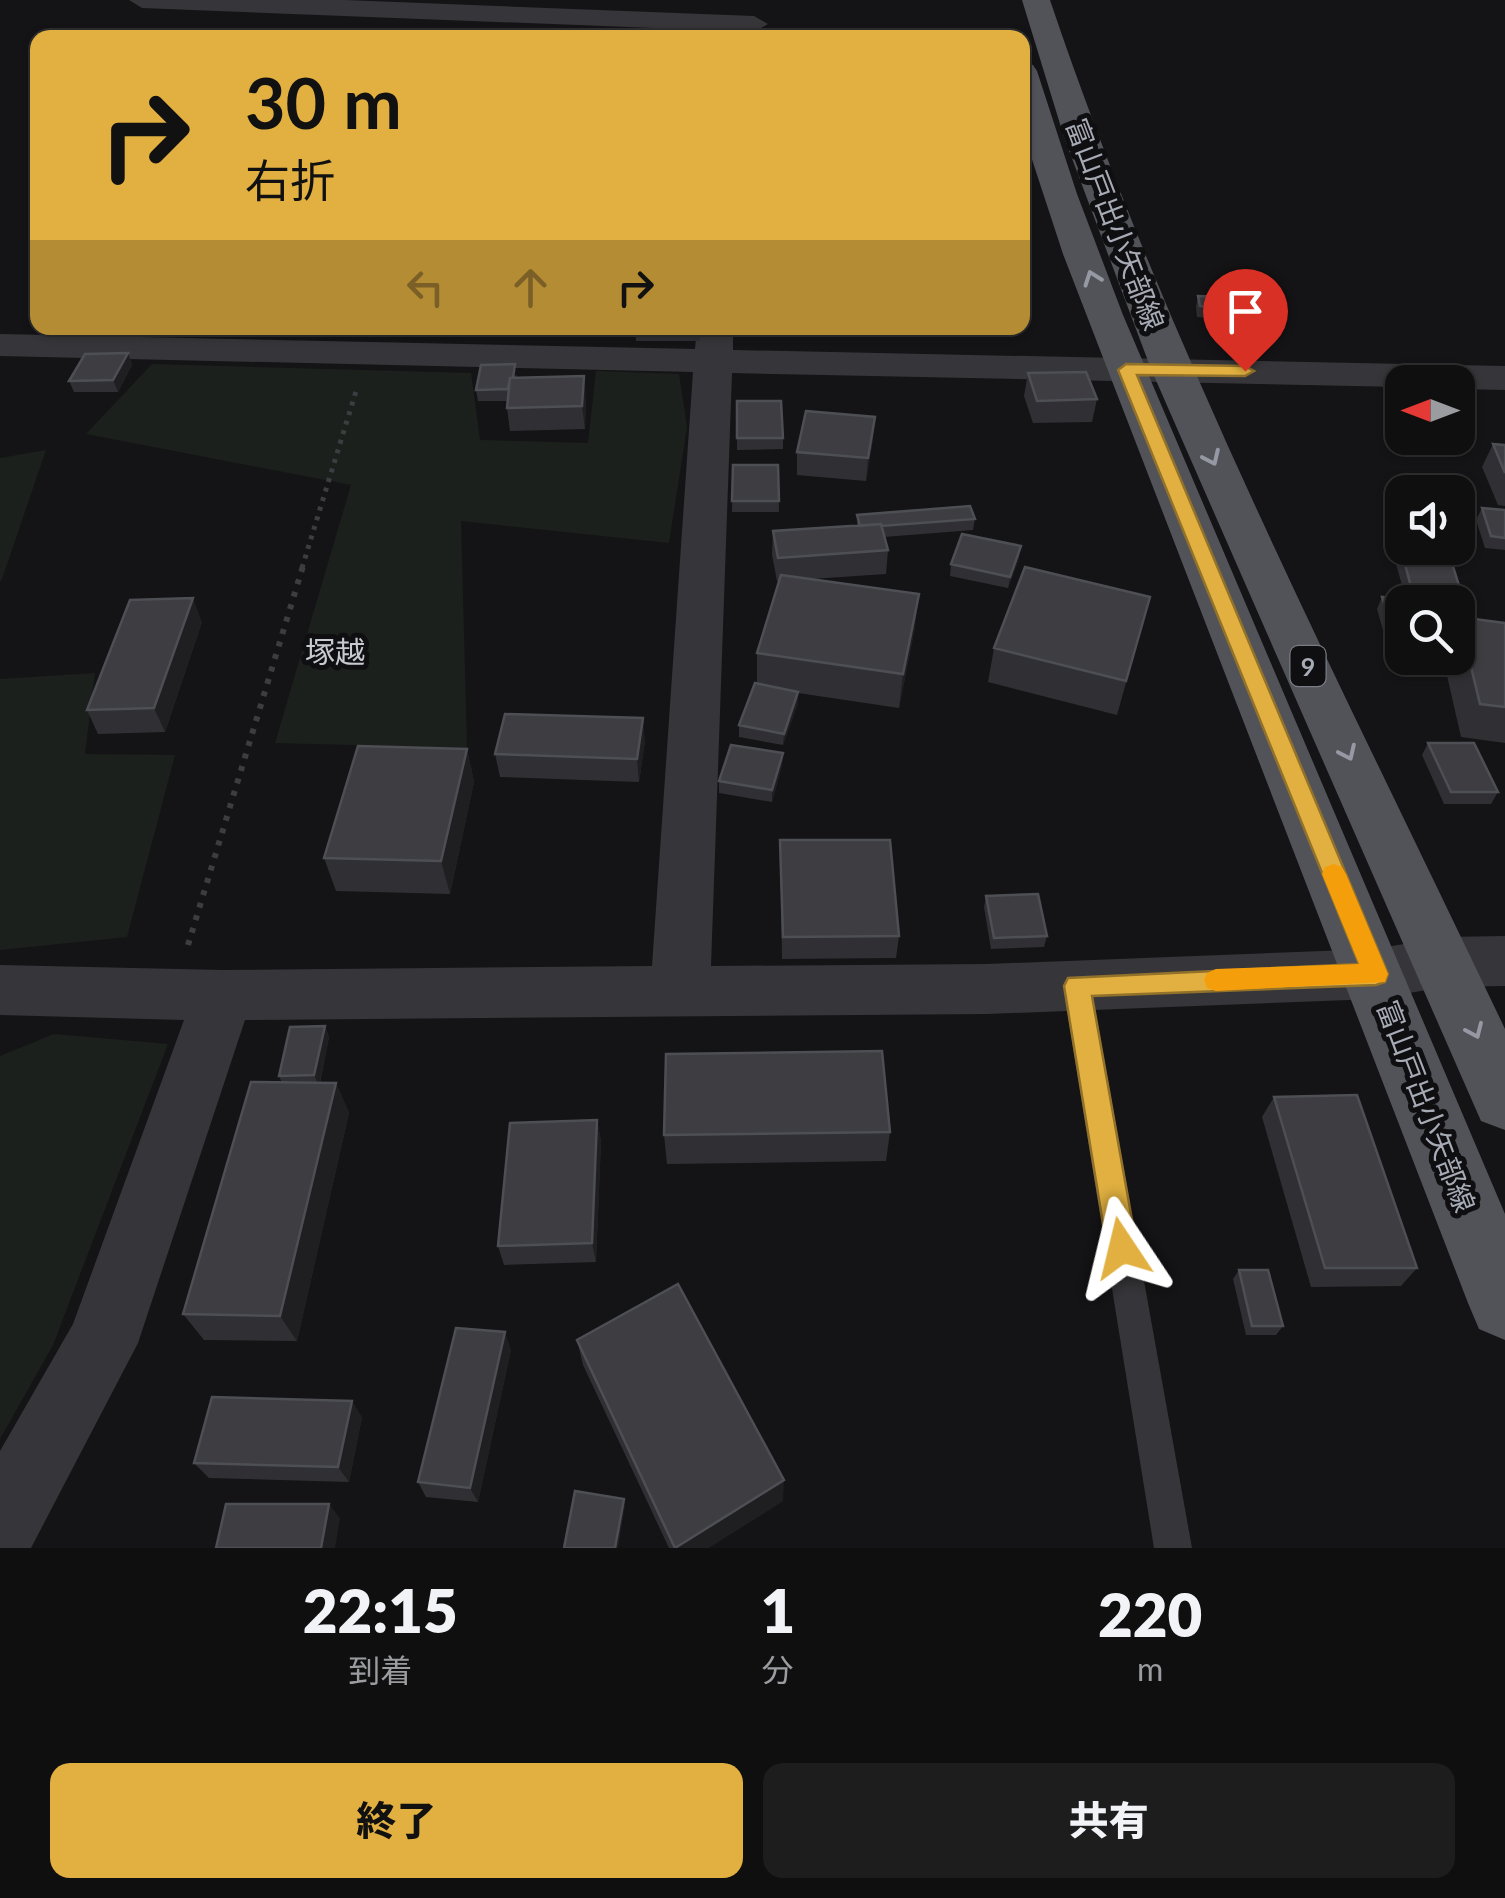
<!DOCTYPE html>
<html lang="ja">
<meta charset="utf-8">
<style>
:root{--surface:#0f0f10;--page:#1d1d1e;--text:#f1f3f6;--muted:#9b9c9f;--line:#2f2f30;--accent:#e1b040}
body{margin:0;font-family:Lato,"Noto Sans JP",sans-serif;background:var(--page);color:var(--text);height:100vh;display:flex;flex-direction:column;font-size:38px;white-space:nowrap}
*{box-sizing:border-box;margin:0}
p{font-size:32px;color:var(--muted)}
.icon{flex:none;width:55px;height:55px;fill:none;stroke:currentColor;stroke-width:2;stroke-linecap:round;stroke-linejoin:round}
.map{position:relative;height:1548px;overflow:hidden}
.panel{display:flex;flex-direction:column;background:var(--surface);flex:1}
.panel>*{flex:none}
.banner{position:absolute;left:30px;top:30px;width:1000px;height:305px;border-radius:20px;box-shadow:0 2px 8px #0004,0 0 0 2px var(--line);background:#e1b040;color:#111;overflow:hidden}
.needle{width:65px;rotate:270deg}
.buttons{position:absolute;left:1385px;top:365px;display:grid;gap:20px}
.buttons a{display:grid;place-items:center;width:90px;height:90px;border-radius:20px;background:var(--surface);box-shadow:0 2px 8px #0004,0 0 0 2px var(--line);font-size:50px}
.pin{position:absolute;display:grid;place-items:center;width:85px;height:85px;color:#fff;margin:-102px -42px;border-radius:50% 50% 50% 0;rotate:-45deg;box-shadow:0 0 10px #0007}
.pin .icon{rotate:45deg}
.me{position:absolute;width:110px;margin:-55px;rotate:350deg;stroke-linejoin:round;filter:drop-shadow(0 0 8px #0008)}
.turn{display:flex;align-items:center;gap:35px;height:210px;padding:0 50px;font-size:45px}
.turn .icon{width:130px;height:130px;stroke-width:2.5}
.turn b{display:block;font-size:70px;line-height:85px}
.lanes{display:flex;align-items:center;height:95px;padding:0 50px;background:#0003;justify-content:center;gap:50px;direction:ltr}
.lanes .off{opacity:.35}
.eta{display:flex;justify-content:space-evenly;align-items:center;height:170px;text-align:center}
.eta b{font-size:60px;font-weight:800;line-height:70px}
.primary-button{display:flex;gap:20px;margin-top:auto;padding:20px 50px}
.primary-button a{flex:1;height:115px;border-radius:20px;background:var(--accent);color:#111;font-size:40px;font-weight:800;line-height:115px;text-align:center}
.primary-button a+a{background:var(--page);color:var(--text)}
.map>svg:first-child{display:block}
</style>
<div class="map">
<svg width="1505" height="1548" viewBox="0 0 1505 1548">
<rect width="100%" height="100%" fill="#141416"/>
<!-- green -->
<path fill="#1b201c" d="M152,364L471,373L480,440L588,443L596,371L679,374L687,427L669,543L461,521L467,748L275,743L351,485L86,434Z
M46,450L2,579L0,582V458Z
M95,673L85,754L175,755L127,937L0,950V679Z
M54,1034L168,1044L53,1345L0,1439V1056Z"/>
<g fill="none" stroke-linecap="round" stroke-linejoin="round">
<!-- path-far1 -->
<path stroke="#3c3d41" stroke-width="5" stroke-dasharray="4 6" stroke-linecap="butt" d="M302,568L357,388"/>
<!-- path -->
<path stroke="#3c3d41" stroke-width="6" stroke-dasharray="5 8" stroke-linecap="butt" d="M188,945L303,566"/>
<!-- lane -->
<path fill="#36363a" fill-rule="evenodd" d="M1077,974L1087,978L1091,986L1192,1548H1154L1063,986L1067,978Z"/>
<!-- street -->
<path fill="#36363a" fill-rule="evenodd" d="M129,0H345L754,16L768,24L754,32L142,8Z
M697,328H733V350L1505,366V390L1458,389V382H1402V387L732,373L711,966L987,964L1375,949L1444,937L1505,936V986L1444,987L1375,999L987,1014L245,1020L138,1343L31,1548H0V1451L73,1324L184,1020L0,1015V965L223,970L652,966L693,372L0,356V334L695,349Z"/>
<!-- primary -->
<path fill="#525359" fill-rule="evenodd" d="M1022,0H1050C1170,356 1344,690 1505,1029V1130L1481,1121L1151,369L1064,137Z
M1022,62L1033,65L1037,71L1077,194L1123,315L1505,1214V1340L1479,1329L1468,1303L1063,254L1022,129Z"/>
</g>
<!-- wall -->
<path fill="#303034" d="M1198,296L1222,308L1219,319L1197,317L1196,307Z
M635,328H700V341H636Z
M128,353L132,365L118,392H74L69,381Z
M1028,373L1097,399L1092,422L1033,423L1024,396Z
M517,375L516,378L586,398L585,429L510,431L507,408V401H478L476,390Z
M737,401L783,438V449L737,450Z
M873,439L866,481L797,475V452Z
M1493,444L1505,445V506L1498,505L1482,467Z
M733,465H778L779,512H732Z
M1482,508L1505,510V550L1485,548L1476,520Z
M857,515L975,519L973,530L884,537L888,550L886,574L811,579L915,627L899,708L798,693V703L783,745L739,737V725L757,684V653L779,581H777L772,555L773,531L857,526Z
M1402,553L1463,598L1458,608V602H1402V649L1388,648L1377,609L1382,597L1406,599L1396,564Z
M1019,558L1008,588L950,576L951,564Z
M1150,597L1117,715L988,682L994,648Z
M1459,617L1505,623V743L1461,737L1443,658H1458V620Z
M202,622L165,732L98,734L87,710Z
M645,741L639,782L500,777L495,754Z
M1428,743L1498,792L1491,804H1444L1422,755Z
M467,749L474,782L450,894L336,891L324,858Z
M783,753L782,765L772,802L719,793V781Z
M780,840L899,936L896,958L782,959Z
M986,896L1047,936L1044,947L991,949L984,907Z
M325,1026L329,1037L320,1083H336L349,1113L297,1341L204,1340L183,1314L282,1083L279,1076Z
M1274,1097L1417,1268L1401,1286L1311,1287L1262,1117Z
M597,1120L601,1141L596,1262L504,1265L498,1246Z
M890,1132L886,1161L667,1164L664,1135Z
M1239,1270L1283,1326L1276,1335H1246L1233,1279Z
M577,1340L783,1501L708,1548H669L583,1365Z
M511,1350L478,1502L426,1497L418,1482Z
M362,1417L349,1482L209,1478L194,1463Z"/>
<!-- shaded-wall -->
<path fill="#1f1f22" d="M128,353L132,365L118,392L113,380Z
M584,376L586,398L585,429L582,406Z
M875,417L873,439L866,481L868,458Z
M1021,546L1019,558L1008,588L1010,577Z
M919,594L915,627L899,708L903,674Z
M193,598L202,622L165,732L154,708Z
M798,692V703L783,745L784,734Z
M643,718L645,741L639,782L637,759Z
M467,749L474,782L450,894L441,861Z
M783,753L782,765L772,802V790Z
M325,1026L329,1037L319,1086L314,1075Z
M336,1083L349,1113L297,1341L280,1316Z
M597,1120L601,1141L596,1262L592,1243Z
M505,1332L511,1350L478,1502L470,1488Z
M352,1401L362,1417L349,1482L338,1467Z
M784,1480L783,1501L708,1548H675Z
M624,1499L625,1506L618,1548H615Z
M329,1504L340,1518L335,1548H321Z"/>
<!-- building -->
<path fill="#3d3d42" stroke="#4d4f54" stroke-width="2.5" d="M1198,296L1221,297L1222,308L1200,306Z
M128,353L113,380L69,381L85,354Z
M515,364L513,378H510L508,389L476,390L481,365Z
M1086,372L1097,399L1037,401L1028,373Z
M584,376L582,406L507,408L510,378Z
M737,401H781L783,438H737Z
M806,411L875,417L868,458L797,452Z
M1493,444L1505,445V473Z
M733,465H778L779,501H732Z
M970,506L975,519L881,526V524L860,526L857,515Z
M1482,508L1505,510V538L1491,536Z
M881,524L888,550L778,558L773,531Z
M962,534L1021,546L1010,577L951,564Z
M1402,553L1450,557L1463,598L1413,594Z
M1025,567L1150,597L1126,681L994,648Z
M781,575L919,594L903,674L757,653Z
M1382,597L1408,599L1409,602H1402V637L1394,636Z
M193,598L154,708L87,710L130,600Z
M1459,617L1505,623V707L1480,704Z
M755,683L798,692L784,734L739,725Z
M505,714L643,718L637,759L495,754Z
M1428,743H1474L1498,792H1451Z
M731,745L783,753L772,790L719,781Z
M358,746L467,749L441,861L324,858Z
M780,840H890L899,936L783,937Z
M1038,894L1047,936L994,938L986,896Z
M325,1026L314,1075L279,1076L290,1027Z
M882,1051L890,1132L664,1135L666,1054Z
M251,1082L336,1083L280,1316L183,1314Z
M1357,1095L1417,1268H1325L1274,1097Z
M597,1120L592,1243L498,1246L510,1123Z
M1239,1270H1268L1283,1326H1252Z
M678,1284L784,1480L675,1548L577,1340Z
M456,1328L505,1332L470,1488L418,1482Z
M212,1397L352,1401L338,1467L194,1463Z
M575,1491L624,1499L615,1548H564Z
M226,1504H329L321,1548H216Z"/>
<!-- one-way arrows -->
<defs><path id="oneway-chevron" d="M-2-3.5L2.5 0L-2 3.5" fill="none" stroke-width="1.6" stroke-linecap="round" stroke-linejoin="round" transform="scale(2.5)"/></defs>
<g stroke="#9699a3">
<use href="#oneway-chevron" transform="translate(1092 278) rotate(-110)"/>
<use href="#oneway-chevron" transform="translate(1212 458) rotate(65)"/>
<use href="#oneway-chevron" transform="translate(1348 753) rotate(65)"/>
<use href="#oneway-chevron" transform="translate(1475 1031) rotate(66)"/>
</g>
<!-- route -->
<path fill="#e1b040" stroke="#92722a" stroke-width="2.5" d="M1126,364L1245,366L1254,371L1245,376L1137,375L1388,974L1385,982L1376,985L1092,996L1137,1248L1132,1258L1122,1263L1111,1258L1107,1248L1064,986L1068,978L1359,964L1118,370Z"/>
<!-- slow -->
<path fill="#f59e0b" d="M1334,864L1342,867L1346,874L1388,974L1385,982L1216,991L1207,988L1204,980L1207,973L1216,969L1359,964L1322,874L1325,867Z"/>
<g text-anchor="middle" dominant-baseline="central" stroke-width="10" stroke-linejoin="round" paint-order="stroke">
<!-- shield labels -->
<rect fill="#0f0f11" stroke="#797c84" stroke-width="2.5" x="1290.5" y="646" width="35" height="40" rx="8"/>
<g font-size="25" font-weight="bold" fill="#a7abb5">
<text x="1308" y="666">9</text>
</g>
<!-- street labels -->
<g font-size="28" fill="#a7abb5" stroke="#0f0f11">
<text transform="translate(1116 224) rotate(69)">富山戸出小矢部線</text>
<text transform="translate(1427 1106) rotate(69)">富山戸出小矢部線</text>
</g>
<!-- neighbourhood labels -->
<g font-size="30" fill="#c8cad1" stroke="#0f0f11">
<text x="335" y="651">塚越</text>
</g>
</g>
</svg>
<div class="buttons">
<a><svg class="needle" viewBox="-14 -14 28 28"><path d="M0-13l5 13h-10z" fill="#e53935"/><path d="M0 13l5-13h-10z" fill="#9b9c9f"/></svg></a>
<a><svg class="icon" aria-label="sound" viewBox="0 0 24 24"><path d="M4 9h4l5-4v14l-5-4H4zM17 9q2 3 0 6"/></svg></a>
<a><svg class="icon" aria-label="search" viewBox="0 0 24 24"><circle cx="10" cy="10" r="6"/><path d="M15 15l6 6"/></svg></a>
</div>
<div class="pin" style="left:1245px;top:371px;background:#d93025"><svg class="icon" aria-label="arrive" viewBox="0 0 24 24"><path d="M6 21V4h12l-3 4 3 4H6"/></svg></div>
<svg class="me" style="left:1122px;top:1248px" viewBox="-20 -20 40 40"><path d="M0-17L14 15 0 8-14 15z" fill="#e1b040" stroke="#fff" stroke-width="4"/></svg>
<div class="banner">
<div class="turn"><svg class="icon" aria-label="right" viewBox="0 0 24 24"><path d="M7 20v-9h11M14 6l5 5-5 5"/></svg><div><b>30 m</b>右折</div></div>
<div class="lanes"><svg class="icon off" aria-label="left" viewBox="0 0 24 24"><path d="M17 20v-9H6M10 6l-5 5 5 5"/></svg><svg class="icon off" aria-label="ahead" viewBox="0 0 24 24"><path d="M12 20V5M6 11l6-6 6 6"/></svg><svg class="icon" aria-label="right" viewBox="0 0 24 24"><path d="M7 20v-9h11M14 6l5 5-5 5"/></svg></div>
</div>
</div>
<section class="panel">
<div class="eta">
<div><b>22:15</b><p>到着</p></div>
<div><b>1</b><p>分</p></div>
<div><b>220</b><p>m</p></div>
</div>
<div class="primary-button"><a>終了</a><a>共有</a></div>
</section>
